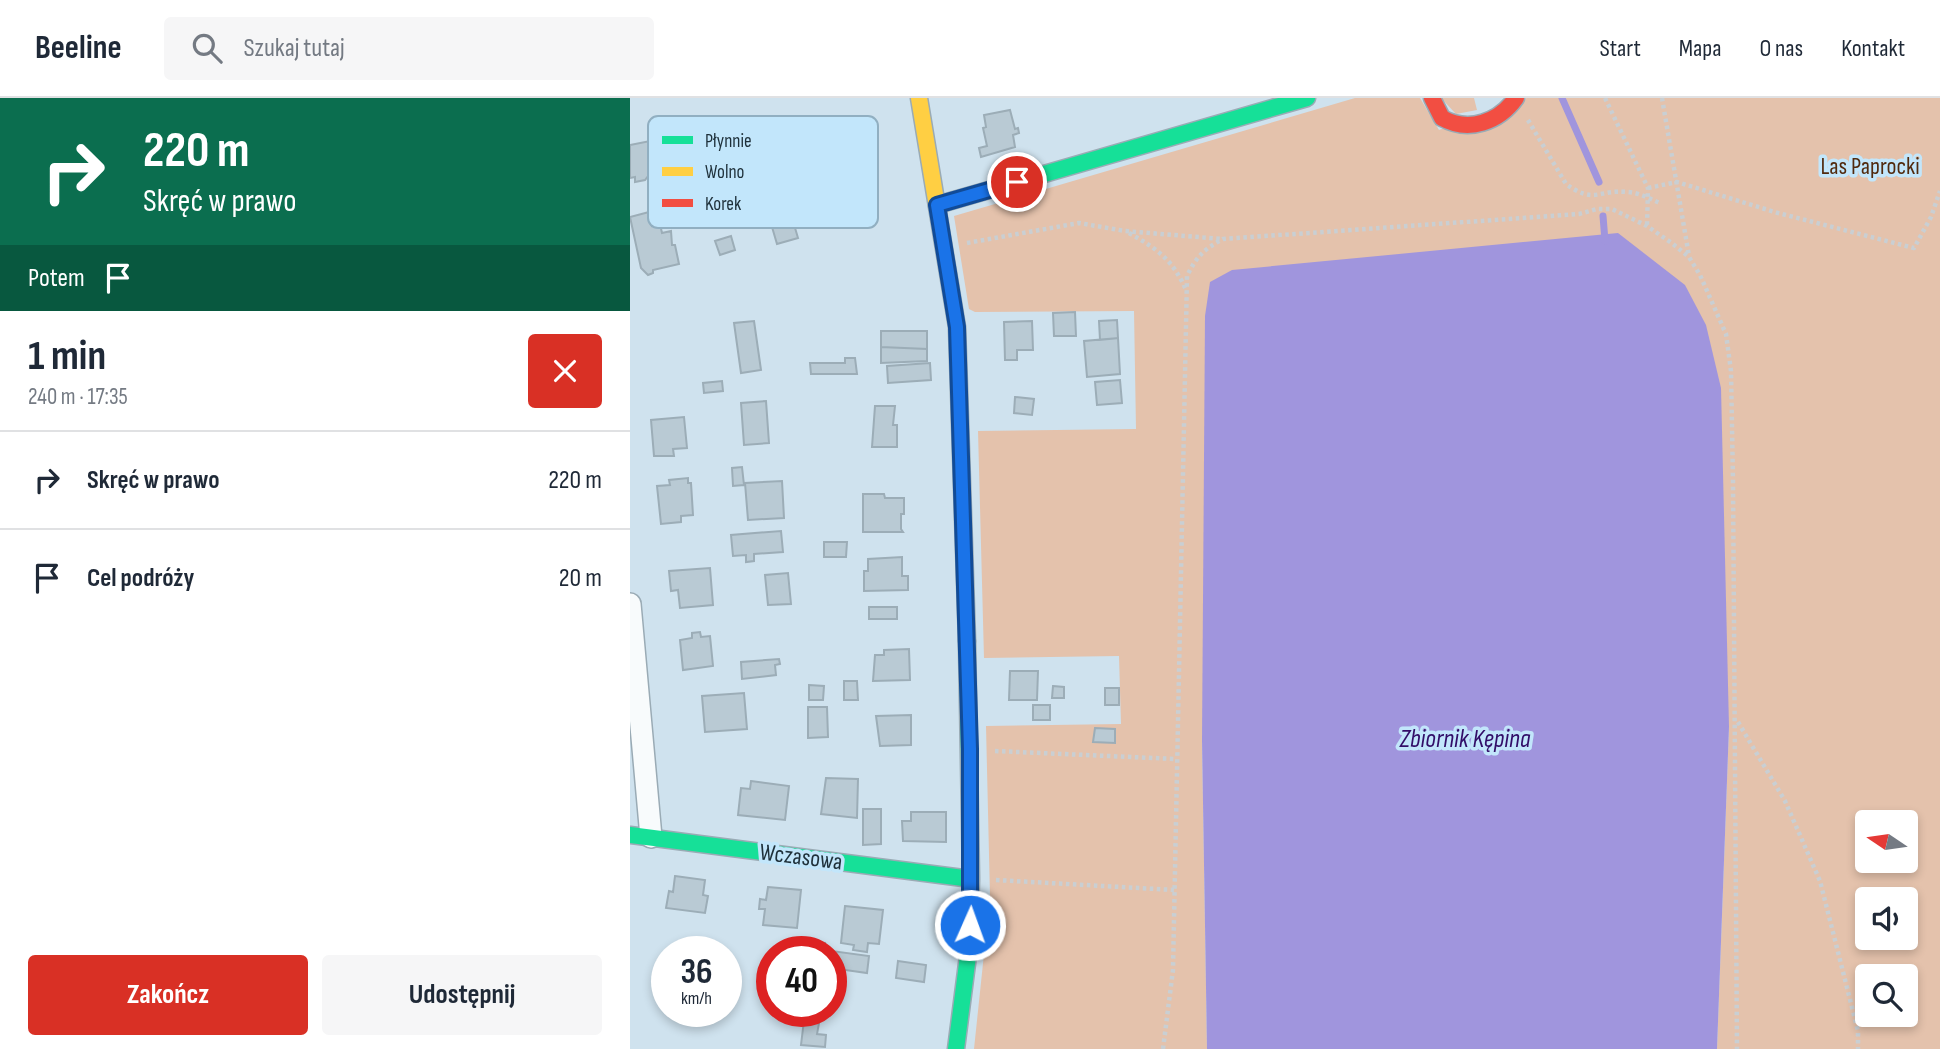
<!DOCTYPE html>
<html lang="pl">
<meta charset="utf-8">
<style>
:root{--surface:#fff;--page:#f6f6f7;--text:#1f2937;--muted:#747a83;--line:#e0e1e3;--accent:#d93025}
body{margin:0;font-family:"Sofia Sans Condensed",sans-serif;background:var(--page);color:var(--text);height:100vh;display:flex;flex-direction:column;font-size:26px;white-space:nowrap}
*{box-sizing:border-box;margin:0}
p{font-size:23px;color:var(--muted)}
.icon{flex:none;width:38px;height:38px;fill:none;stroke:currentColor;stroke-width:2;stroke-linecap:round;stroke-linejoin:round}
.map{position:relative;flex:1;overflow:hidden}
.panel{display:flex;flex-direction:column;background:var(--surface);width:630px}
.panel>*{flex:none}
.top-card{background:#0b6e4f;color:#fff;overflow:hidden}
.needle{width:46px;rotate:283deg}
.tools{position:absolute;left:1225px;top:712px;display:grid;gap:14px}
.tools a{display:grid;place-items:center;width:63px;height:63px;border-radius:7px;background:var(--surface);box-shadow:0 4px 10px #0003;font-size:35px}
.speed{position:absolute;left:21px;top:838px;display:flex;gap:14px;font-size:35px;font-weight:700;text-align:center}
.speed>*{display:grid;place-content:center;width:91px;height:91px;border-radius:50%;background:var(--surface);box-shadow:0 4px 10px #0003;line-height:1}
.speed small{font-size:18px;font-weight:400}
.speed .limit{border:10px solid #d22;background:#fff;color:#111}
.pin{position:absolute;display:grid;place-items:center;width:60px;height:60px;color:#fff;margin:-30px;border:4px solid #fff;border-radius:50%;box-shadow:0 2px 7px #0007}
.me{position:absolute;width:77px;margin:-38px;rotate:2deg;stroke-linejoin:round;filter:drop-shadow(0 0 5px #0008)}
.turn{display:flex;align-items:center;gap:24px;height:147px;padding:0 28px;font-size:32px}
.turn .icon{width:91px;height:91px;stroke-width:2.5}
.turn b{display:block;font-size:49px;line-height:60px}
.then{display:flex;align-items:center;height:66px;padding:0 28px;background:#0003;gap:14px;font-size:26px}
.round{display:grid;place-items:center;flex:none;width:74px;height:74px;border-radius:7px;background:var(--page)}
.overview{display:flex;align-items:center;justify-content:space-between;height:119px;padding:0 28px}
h1{font-size:42px;font-weight:700;line-height:52px}
.button{display:flex;gap:14px;margin-top:auto;padding:14px 28px}
.button a{flex:1;height:80px;border-radius:7px;background:var(--accent);color:#fff;font-size:28px;font-weight:700;line-height:80px;text-align:center}
.button a+a{background:var(--page);color:var(--text)}
ul{padding:0;list-style:none}
li{display:flex;align-items:center;gap:21px;height:98px;padding:0 28px;border-top:2px solid var(--line)}
li div{flex:1}
li b{display:block;font-size:26px}
li em{font-style:normal}
header{display:flex;align-items:center;gap:42px;box-sizing:border-box;height:98px;padding:0 35px;background:var(--surface);border-bottom:2px solid var(--line)}
header strong{font-size:33px}
nav{display:flex;gap:38px;margin-inline-start:auto;font-size:24px}
.search{width:490px;height:63px;background:var(--page);display:flex;align-items:center;gap:18px;box-sizing:border-box;padding:0 24px;border-radius:7px;color:var(--muted);font-size:26px}
main{display:flex;flex:1;min-height:0}
.map>svg:first-child{display:block}
</style>
<header>
<strong>Beeline</strong>
<div class="search"><svg class="icon" aria-label="search" viewBox="0 0 24 24"><circle cx="10" cy="10" r="6"/><path d="M15 15l6 6"/></svg>Szukaj tutaj</div>
<nav><a>Start</a><a>Mapa</a><a>O nas</a><a>Kontakt</a></nav>
</header>
<main>
<section class="panel">
<div class="top-card">
<div class="turn"><svg class="icon" aria-label="right" viewBox="0 0 24 24"><path d="M7 20v-9h11M14 6l5 5-5 5"/></svg><div><b>220 m</b>Skręć w prawo</div></div>
<div class="then">Potem<svg class="icon" aria-label="arrive" viewBox="0 0 24 24"><path d="M6 21V4h12l-3 4 3 4H6"/></svg></div>
</div>
<div class="overview"><div><h1>1 min</h1><p>240 m · 17:35</p></div><a class="round" style="background:#d93025;color:#fff"><svg class="icon" aria-label="close" viewBox="0 0 24 24"><path d="M6 6l12 12M18 6L6 18"/></svg></a></div>
<ul>
<li><svg class="icon" aria-label="right" viewBox="0 0 24 24"><path d="M7 20v-9h11M14 6l5 5-5 5"/></svg><div><b>Skręć w prawo</b></div><em>220 m</em></li>
<li><svg class="icon" aria-label="arrive" viewBox="0 0 24 24"><path d="M6 21V4h12l-3 4 3 4H6"/></svg><div><b>Cel podróży</b></div><em>20 m</em></li>
</ul>
<div class="button"><a>Zakończ</a><a>Udostępnij</a></div>
</section>
<div class="map">
<svg width="1310" height="951" viewBox="0 0 1310 951">
<rect width="100%" height="100%" fill="#cfe2ee"/>
<!-- green -->
<path fill="#e4c2ac" fill-rule="evenodd" d="M725,0H790L809,32L897,0H1310V951H1087L1099,629L572,643L577,951H344L360,799L356,628L491,626L489,558L354,560L348,333L506,331L504,213L345,214L339,211L324,118ZM1237,724H1276V763H1237ZM1237,802H1276V840H1237ZM1237,878H1276V917H1237Z
M811,0H844L847,12L826,16Z"/>
<!-- water -->
<path fill="#a095dd" d="M988,135L1055,187L1076,227L1091,290L1099,629L1087,951H577L572,643L575,218L580,184L602,172Z"/>
<g fill="none" stroke-linecap="round" stroke-linejoin="round">
<!-- stream -->
<path stroke="#a095dd" stroke-width="7" d="M932,0L969,84
M973,118L975,143"/>
</g>
<!-- building -->
<path fill="#b9cad4" stroke="#9cadb7" stroke-width="2" d="M380,12L385,31L388,30L389,35L383,37L385,49L351,59L349,50L357,48L353,30L356,29L354,17Z
M25,42L29,47L32,58L28,64L30,74L19,77L15,82L5,84V79L0,80V47Z
M19,114L22,128L30,126L32,135L41,133L42,147H45L49,166L23,172V175L18,177L11,170L0,119Z
M163,123L168,140L147,146L142,129Z
M101,138L105,152L90,157L85,143Z
M445,214L446,238H424L423,215Z
M487,222L488,240L470,242L469,223Z
M124,223L131,272L111,275L104,225Z
M402,223L403,252H387V262H375L374,224Z
M251,233H297V251L251,249Z
M488,240L490,276L457,279L454,243Z
M251,249L297,251V263L251,265Z
M215,260H225L227,276H181L180,265H215Z
M300,265L301,282L258,285L257,268Z
M490,282L492,305L467,307L465,284Z
M92,283L93,293L74,295L73,285Z
M385,299L404,301L402,317L384,315Z
M136,303L139,345L114,347L111,305Z
M245,308H265L263,327H267V349H242Z
M54,319L57,350L43,351L44,358H24L21,322Z
M112,369L114,387L103,388L102,370Z
M58,380V385H61L63,417L51,418V424L31,426L27,388L40,387L39,382Z
M152,383L154,420L118,422L115,385Z
M233,396H254L255,400H274V416H271V431L273,434H233Z
M151,433L153,454L124,456V463L116,464V457L103,458L101,437Z
M194,444H217L216,459H194Z
M272,459V478H278V492L234,493V473H238V461Z
M80,470L83,507L50,510L48,492L41,493L39,473Z
M158,475L161,506L138,507L135,477Z
M239,509H267V521H239Z
M70,534L71,539L80,538L83,568L53,572L50,542L62,540V535Z
M279,551L280,582L243,583L245,557H254V552Z
M149,561L150,566L145,567L146,577L112,581L111,564Z
M380,573H408L407,602H379Z
M214,583H227L228,602H214Z
M179,587L194,588L193,602H179Z
M423,588L434,589V600H422Z
M475,590H489V607H475Z
M114,595L117,631L75,634L72,598Z
M403,607H420V622H403Z
M178,609H197L198,639L178,640Z
M281,617V647L250,648L246,618Z
M465,630L485,631V645L463,644Z
M196,680L228,681L227,720L191,716Z
M121,683L159,688L155,722L108,717L111,690L120,691Z
M233,711H251V746L233,747Z
M281,714H316V744L273,743L272,723H281Z
M45,778L75,782L73,797L78,798L75,815L36,810L39,793L43,794Z
M138,789L171,792L167,830L133,827L135,811H129L130,801L136,802Z
M215,808L253,812L249,846L238,845L237,854L223,852L224,847L211,845Z
M184,844L195,845L194,852L239,858L237,875L201,870V854H183Z
M27,863L37,864V880L25,879Z
M268,863L296,867L294,884L266,880Z
M201,892L210,893L207,910L201,909Z
M175,914H191L187,936L196,937L195,949L171,947Z"/>
<g fill="none" stroke-linecap="round" stroke-linejoin="round">
<!-- street casing -->
<g stroke="#9aabb5" stroke-width="24">
<path id="street" d="M0,506L21,739"/>
</g>
<!-- fast casing -->
<g stroke="#9aabb5" stroke-width="19">
<path id="fast" d="M307,107L677,0
M0,737L341,781
M326,951L339,850L341,781L337,543"/>
</g>
<!-- slow casing -->
<g stroke="#9aabb5" stroke-width="19">
<path id="slow" d="M289,0L327,229L337,543"/>
</g>
<!-- jam casing -->
<g stroke="#9aabb5" stroke-width="19">
<path id="jam" d="M802,0L812,20C839,35 869,24 886,0"/>
</g>
<!-- path -->
<path stroke="#c9cfd3" stroke-width="4.5" stroke-dasharray="3.5 3.5" stroke-linecap="butt" d="M975,0L1018,90L1017,128
M1032,0L1059,158
M898,22L936,86C965,107 968,91 997,94C1008,94 1020,101 1030,105
M1018,90L1047,84L1148,115L1284,150L1301,119L1310,93
M499,135C529,152 543,162 557,194
M337,145L449,125L495,133L592,141
M1108,624L1155,703L1190,783L1228,933V951
M365,653L546,661
M366,782L544,792
M533,951L543,872L557,178C566,159 574,151 593,141L949,116L967,111H982L1017,128L1043,146L1059,159L1070,177L1096,236L1101,273L1103,384L1107,951"/>
<!-- street -->
<use href="#street" stroke="#f8fbfc" stroke-width="21"/>
<!-- fast -->
<use href="#fast" stroke="#16e098" stroke-width="16"/>
<!-- slow -->
<use href="#slow" stroke="#ffcf43" stroke-width="16"/>
<!-- jam -->
<use href="#jam" stroke="#f24e42" stroke-width="16"/>
</g>
<g fill="none" stroke-linecap="round" stroke-linejoin="round">
<!-- route casing -->
<g stroke="#114b97" stroke-width="18">
<path id="route" d="M340,827V651L327,229L307,107L387,84"/>
</g>
<!-- route -->
<use href="#route" stroke="#1a73e8" stroke-width="12"/>
</g>
<g text-anchor="middle" dominant-baseline="central" stroke-width="7" stroke-linejoin="round" paint-order="stroke">
<!-- park labels -->
<g font-size="24" fill="#512a0e" stroke="#c2e6fb">
<text x="1240" y="68">Las Paprocki</text>
</g>
<!-- street labels -->
<g font-size="24" fill="#1e303a" stroke="#c2e6fb">
<text transform="translate(171 759) rotate(7)">Wczasowa</text>
</g>
<!-- water labels -->
<g font-size="26" font-style="italic" fill="#320e68" stroke="#c2e6fb">
<text x="835" y="641">Zbiornik Kępina</text>
</g>
</g>
<!-- legend -->
<rect x="18" y="18" width="230" height="112" rx="10" fill="#c2e6fb" stroke="#91afc1" stroke-width="2"/>
<rect x="32" y="38" width="31" height="8" fill="#16e098"/>
<rect x="32" y="69" width="31" height="9" fill="#ffcf43"/>
<rect x="32" y="101" width="31" height="8" fill="#f24e42"/>
<g font-size="19" fill="#1e303a">
<text x="75" y="49">Płynnie</text>
<text x="75" y="80">Wolno</text>
<text x="75" y="112">Korek</text>
</g>
</svg>
<div class="tools">
<a><svg class="needle" viewBox="-14 -14 28 28"><path d="M0-13l5 13h-10z" fill="#e53935"/><path d="M0 13l5-13h-10z" fill="#747a83"/></svg></a>
<a><svg class="icon" aria-label="sound" viewBox="0 0 24 24"><path d="M4 9h4l5-4v14l-5-4H4zM17 9q2 3 0 6"/></svg></a>
<a><svg class="icon" aria-label="search" viewBox="0 0 24 24"><circle cx="10" cy="10" r="6"/><path d="M15 15l6 6"/></svg></a>
</div>
<div class="speed"><div>36<small>km/h</small></div><div class="limit">40</div></div>
<div class="pin" style="left:387px;top:84px;background:#d93025"><svg class="icon" aria-label="arrive" viewBox="0 0 24 24"><path d="M6 21V4h12l-3 4 3 4H6"/></svg></div>
<svg class="me" style="left:340px;top:827px" viewBox="-20 -20 40 40"><circle r="17" fill="#1a73e8" stroke="#fff" stroke-width="3"/><path d="M0-11L8 9 0 5-8 9z" fill="#fff"/></svg>
</div>
</main>
